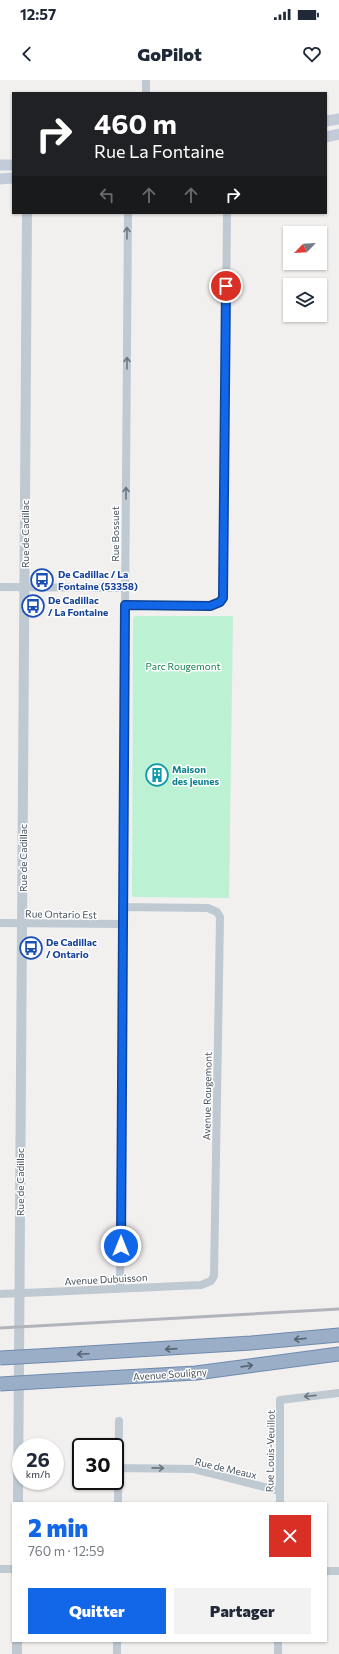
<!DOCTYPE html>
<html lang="fr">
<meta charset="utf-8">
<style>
:root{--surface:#fff;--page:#f2f2f3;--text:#1f2937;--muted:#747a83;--accent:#1267e9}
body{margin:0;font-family:Commissioner,sans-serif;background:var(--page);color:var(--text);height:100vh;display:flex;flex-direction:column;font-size:15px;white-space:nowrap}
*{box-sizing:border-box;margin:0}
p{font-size:13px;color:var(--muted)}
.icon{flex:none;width:22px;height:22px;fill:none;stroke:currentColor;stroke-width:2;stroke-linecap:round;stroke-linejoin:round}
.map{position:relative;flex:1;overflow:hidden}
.drawer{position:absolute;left:12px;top:1422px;width:315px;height:140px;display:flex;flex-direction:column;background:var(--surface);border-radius:0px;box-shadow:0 1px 3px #0004}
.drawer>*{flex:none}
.top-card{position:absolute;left:12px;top:12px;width:315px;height:122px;border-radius:0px;box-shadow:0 1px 3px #0004;background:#202124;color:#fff;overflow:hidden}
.needle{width:26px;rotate:245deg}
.tools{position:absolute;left:283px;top:146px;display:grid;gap:8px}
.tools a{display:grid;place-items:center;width:44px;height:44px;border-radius:0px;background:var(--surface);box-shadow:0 1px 3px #0004;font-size:20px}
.speed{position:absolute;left:12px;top:1358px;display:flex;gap:8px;font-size:20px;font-weight:700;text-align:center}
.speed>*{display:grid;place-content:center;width:52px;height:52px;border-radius:50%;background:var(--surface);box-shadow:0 1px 3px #0004;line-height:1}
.speed small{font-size:10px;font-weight:400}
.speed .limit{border:2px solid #111;border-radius:6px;background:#fff;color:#111}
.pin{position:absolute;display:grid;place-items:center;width:34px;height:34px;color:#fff;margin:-17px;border:2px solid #fff;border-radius:50%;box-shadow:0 1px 4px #0007}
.me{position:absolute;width:44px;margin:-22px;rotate:0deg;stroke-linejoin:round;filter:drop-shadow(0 0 3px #0008)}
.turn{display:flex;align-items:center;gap:14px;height:84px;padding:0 16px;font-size:18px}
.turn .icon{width:52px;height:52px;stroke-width:2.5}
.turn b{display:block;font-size:28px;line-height:34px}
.lanes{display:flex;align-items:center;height:38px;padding:0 16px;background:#0003;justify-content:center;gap:20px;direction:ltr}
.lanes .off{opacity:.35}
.round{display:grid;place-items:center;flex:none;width:42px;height:42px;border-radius:0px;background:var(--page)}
.headline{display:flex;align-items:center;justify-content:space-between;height:68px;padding:0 16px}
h1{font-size:24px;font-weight:800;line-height:30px;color:var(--accent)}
.primary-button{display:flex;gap:8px;margin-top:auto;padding:8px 16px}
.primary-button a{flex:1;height:46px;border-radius:0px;background:var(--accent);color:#fff;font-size:16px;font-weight:800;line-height:46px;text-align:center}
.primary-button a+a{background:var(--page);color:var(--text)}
.status{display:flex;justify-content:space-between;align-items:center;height:28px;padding:0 20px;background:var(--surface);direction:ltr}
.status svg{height:11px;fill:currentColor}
header{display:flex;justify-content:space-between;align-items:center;height:52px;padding:0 16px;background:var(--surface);font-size:18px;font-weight:800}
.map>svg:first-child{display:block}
</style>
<div class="status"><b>12:57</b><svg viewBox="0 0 49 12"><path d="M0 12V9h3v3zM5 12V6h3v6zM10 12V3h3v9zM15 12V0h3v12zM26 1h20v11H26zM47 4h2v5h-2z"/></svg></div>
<header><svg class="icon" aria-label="back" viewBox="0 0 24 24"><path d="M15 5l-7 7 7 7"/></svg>GoPilot<svg class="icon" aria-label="heart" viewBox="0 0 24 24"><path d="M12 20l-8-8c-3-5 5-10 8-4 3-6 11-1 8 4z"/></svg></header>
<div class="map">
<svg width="339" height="1574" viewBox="0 0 339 1574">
<rect width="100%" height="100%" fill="#f2efef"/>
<!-- green -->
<path fill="#bcf1d3" d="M135,536H233L229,818L135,817L132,816L133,539Z"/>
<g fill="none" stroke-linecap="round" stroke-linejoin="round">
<!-- trunk casing -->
<g stroke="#708aac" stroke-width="15">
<path id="trunk" d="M55,1275L251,1263L339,1255
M51,1301L196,1293L339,1274"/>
</g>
<!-- minor -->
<path stroke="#bfc9d2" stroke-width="8" d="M146,0V13
M0,507L125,508
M125,525L210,526L220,522L223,518L227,133
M0,843L122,844
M120,1208L128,133
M47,1212L201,1205L211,1201L214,1196L220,837L217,832L208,828L122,827
M119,1388L194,1389L280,1411
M118,1423L119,1341
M280,1423V1320L339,1313
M0,1489H13
M326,1491H339
M117,1561V1574
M278,1574V1561"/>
<!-- tertiary -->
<path stroke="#bfc9d2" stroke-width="10" d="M18,1423L27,133
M17,1574V1561"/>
<!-- secondary -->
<path stroke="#c1cbd9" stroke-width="11" d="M326,41L339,39
M326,57L339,54
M0,85H13
M0,99L13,98"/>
<!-- trunk -->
<use href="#trunk" stroke="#9aaec8" stroke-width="13"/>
<!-- rail -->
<path stroke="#b1b4ba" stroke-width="3" d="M0,1248L339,1229"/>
<!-- trunk-bridge casing -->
<g stroke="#708aac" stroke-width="15" stroke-linecap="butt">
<path id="trunk-bridge" d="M0,1278L55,1275
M0,1304L51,1301"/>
</g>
<!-- minor-bridge -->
<path stroke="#bfc9d2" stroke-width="8" d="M0,1214L47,1212"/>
<!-- trunk-bridge -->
<use href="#trunk-bridge" stroke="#9aaec8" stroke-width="13"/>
</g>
<!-- one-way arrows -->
<defs><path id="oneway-shaft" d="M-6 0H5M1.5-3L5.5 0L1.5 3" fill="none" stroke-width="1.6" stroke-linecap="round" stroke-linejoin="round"/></defs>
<g stroke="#6a7680">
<use href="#oneway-shaft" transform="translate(127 153) rotate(-90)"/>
<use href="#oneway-shaft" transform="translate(127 283) rotate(-90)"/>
<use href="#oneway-shaft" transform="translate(126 413) rotate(-90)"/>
<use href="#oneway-shaft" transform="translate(310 1316) rotate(174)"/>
<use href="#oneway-shaft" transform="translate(158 1388) rotate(1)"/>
</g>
<g stroke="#576472">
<use href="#oneway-shaft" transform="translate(300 1259) rotate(174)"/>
<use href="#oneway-shaft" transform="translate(171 1269) rotate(176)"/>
<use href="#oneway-shaft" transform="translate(83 1274) rotate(177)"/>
<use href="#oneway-shaft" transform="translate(247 1286) rotate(-8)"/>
</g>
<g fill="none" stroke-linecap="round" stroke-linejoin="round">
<!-- route casing -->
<g stroke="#0c4397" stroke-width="10">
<path id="route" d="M121,1166L125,525L210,526L220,522L223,518L226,206"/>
</g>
<!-- route -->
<use href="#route" stroke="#1267e9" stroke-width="7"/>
</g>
<!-- icons -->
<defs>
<g id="bus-ring" transform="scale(1.15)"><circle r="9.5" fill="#fff" stroke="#1a4fb4" stroke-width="1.5"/><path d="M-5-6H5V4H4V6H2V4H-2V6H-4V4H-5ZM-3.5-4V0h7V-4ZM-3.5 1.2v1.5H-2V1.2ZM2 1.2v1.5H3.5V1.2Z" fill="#1a4fb4"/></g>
<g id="building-ring" transform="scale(1.15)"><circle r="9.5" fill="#fff" stroke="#0f9aa8" stroke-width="1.5"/><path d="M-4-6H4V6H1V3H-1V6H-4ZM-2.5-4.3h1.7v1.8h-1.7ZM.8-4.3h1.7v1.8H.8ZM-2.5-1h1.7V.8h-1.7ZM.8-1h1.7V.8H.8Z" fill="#0f9aa8"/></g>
</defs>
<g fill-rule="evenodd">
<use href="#bus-ring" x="42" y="500"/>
<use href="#bus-ring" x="33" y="526"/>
<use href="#building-ring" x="157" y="695"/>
<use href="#bus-ring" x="31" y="868"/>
</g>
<g text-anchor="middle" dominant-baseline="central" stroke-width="3" stroke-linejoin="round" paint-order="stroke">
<!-- street labels -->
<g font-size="10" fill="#46525d" stroke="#fff">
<text transform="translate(25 454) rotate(-90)">Rue de Cadillac</text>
<text transform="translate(115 454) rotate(-90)">Rue Bossuet</text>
<text transform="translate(23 778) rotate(-90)">Rue de Cadillac</text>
<text transform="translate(61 834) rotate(1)">Rue Ontario Est</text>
<text transform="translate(207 1016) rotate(-89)">Avenue Rougemont</text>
<text transform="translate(20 1102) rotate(-90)">Rue de Cadillac</text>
<text transform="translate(106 1199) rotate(-3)">Avenue Dubuisson</text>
<text transform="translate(170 1294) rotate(-4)">Avenue Souligny</text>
<text transform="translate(270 1371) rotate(-89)">Rue Louis-Veuillot</text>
<text transform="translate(226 1388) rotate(13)">Rue de Meaux</text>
</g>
<!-- transit labels -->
<g font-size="10" font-weight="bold" fill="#164399" stroke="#fff" text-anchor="start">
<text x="58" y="494">De Cadillac / La<tspan x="58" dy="12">Fontaine (53358)</tspan></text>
<text x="48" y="520">De Cadillac<tspan x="48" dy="12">/ La Fontaine</tspan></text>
<text x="46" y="862">De Cadillac<tspan x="46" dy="12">/ Ontario</tspan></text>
</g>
<!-- park labels -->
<g font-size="10" fill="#138250" stroke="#fff">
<text x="183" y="586">Parc Rougemont</text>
</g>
<!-- culture labels -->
<g font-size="10" font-weight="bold" fill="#0d838f" stroke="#fff" text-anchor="start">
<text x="172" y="689">Maison<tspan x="172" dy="12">des jeunes</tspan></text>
</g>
</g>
</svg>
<div class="tools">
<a><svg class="needle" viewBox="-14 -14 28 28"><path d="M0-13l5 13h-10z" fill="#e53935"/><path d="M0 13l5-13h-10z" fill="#747a83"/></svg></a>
<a><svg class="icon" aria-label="layers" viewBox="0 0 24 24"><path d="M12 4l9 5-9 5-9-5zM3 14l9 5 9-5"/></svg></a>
</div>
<div class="speed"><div>26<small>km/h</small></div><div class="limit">30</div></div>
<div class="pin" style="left:226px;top:206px;background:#d93025"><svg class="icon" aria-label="arrive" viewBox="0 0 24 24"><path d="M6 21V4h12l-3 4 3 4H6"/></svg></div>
<svg class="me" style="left:121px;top:1166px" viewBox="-20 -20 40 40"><circle r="17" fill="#1267e9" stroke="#fff" stroke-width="3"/><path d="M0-11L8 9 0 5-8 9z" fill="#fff"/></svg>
<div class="top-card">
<div class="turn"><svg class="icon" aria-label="right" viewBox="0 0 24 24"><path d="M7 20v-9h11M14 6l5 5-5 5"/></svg><div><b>460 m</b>Rue La Fontaine</div></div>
<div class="lanes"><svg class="icon off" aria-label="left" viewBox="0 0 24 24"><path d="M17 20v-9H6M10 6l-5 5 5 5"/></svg><svg class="icon off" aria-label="ahead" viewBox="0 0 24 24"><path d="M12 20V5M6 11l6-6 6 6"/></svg><svg class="icon off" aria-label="ahead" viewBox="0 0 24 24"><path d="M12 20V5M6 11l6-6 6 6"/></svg><svg class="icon" aria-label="right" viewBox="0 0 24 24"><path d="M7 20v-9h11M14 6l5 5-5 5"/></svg></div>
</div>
<section class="drawer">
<div class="headline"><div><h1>2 min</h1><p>760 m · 12:59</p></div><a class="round" style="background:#d93025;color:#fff"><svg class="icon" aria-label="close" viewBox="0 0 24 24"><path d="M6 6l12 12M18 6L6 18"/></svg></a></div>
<div class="primary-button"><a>Quitter</a><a>Partager</a></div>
</section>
</div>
